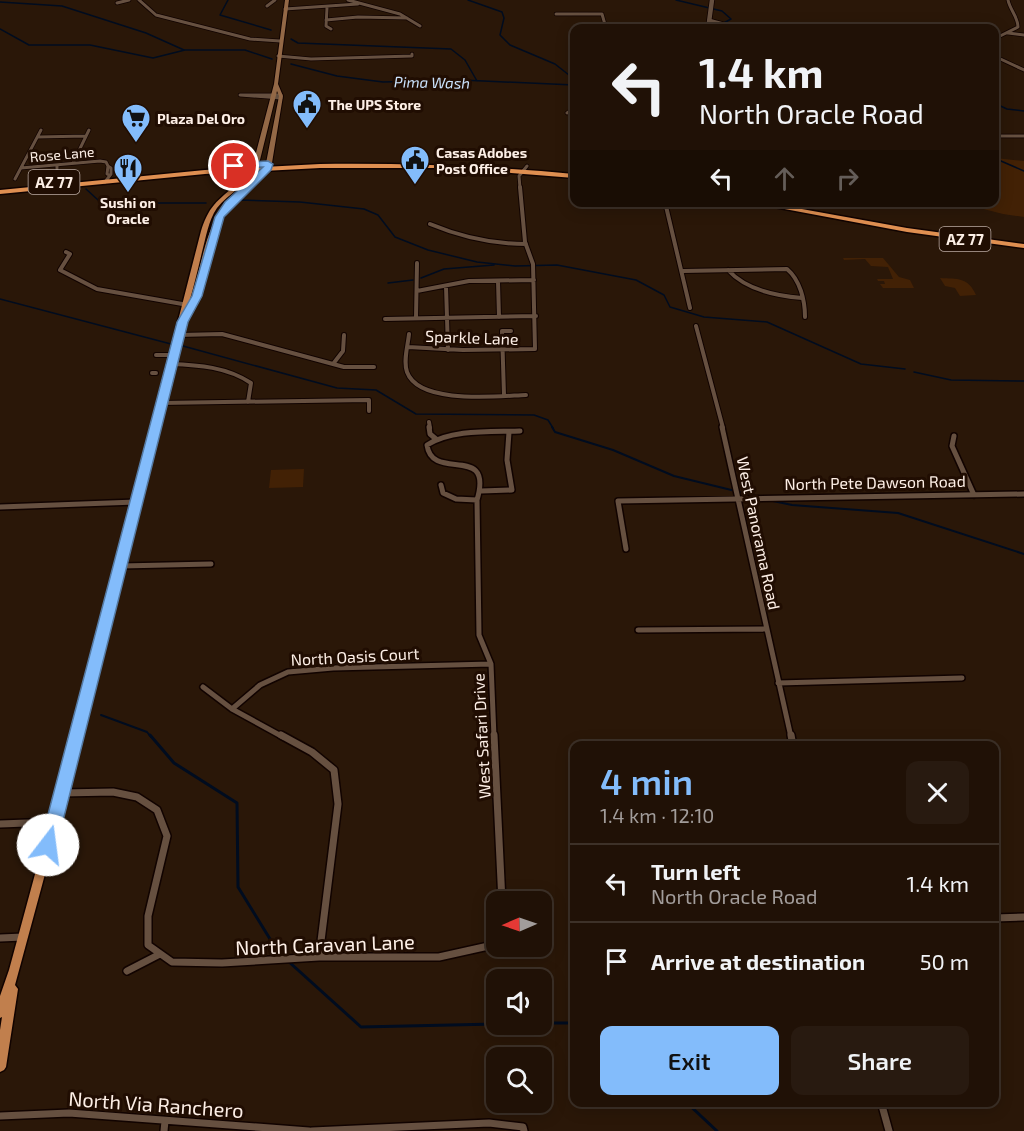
<!DOCTYPE html>
<meta charset="utf-8">
<style>
:root{--surface:#201106;--page:#281a10;--text:#f1f3f6;--muted:#a29d9b;--line:#3d3128;--accent:#83bcfb}
body{margin:0;font-family:"Exo 2",sans-serif;background:var(--page);color:var(--text);height:100vh;display:flex;flex-direction:column;font-size:22px;white-space:nowrap}
*{box-sizing:border-box;margin:0}
p{font-size:20px;color:var(--muted)}
.icon{flex:none;width:33px;height:33px;fill:none;stroke:currentColor;stroke-width:2;stroke-linecap:round;stroke-linejoin:round}
.map{position:relative;flex:1;overflow:hidden}
.sheet{position:absolute;left:570px;top:741px;width:429px;height:366px;display:flex;flex-direction:column;background:var(--surface);border-radius:12px;box-shadow:0 3px 15px #0003,0 0 0 2px var(--line)}
.sheet>*{flex:none}
.banner{position:absolute;left:570px;top:24px;width:429px;height:183px;border-radius:12px;box-shadow:0 3px 15px #0003,0 0 0 2px var(--line);background:#201106;color:var(--text);overflow:hidden}
.needle{width:39px;rotate:268deg}
.fabs{position:absolute;left:486px;top:891px;display:grid;gap:12px}
.fabs a{display:grid;place-items:center;width:66px;height:66px;border-radius:12px;background:var(--surface);box-shadow:0 3px 15px #0003,0 0 0 2px var(--line);font-size:30px}
.pin{position:absolute;display:grid;place-items:center;width:51px;height:51px;color:#fff;margin:-26px;border:3px solid #fff;border-radius:50%;box-shadow:0 2px 6px #0007}
.me{position:absolute;width:66px;margin:-33px;rotate:15deg;stroke-linejoin:round;filter:drop-shadow(0 0 4px #0008)}
.turn{display:flex;align-items:center;gap:21px;height:126px;padding:0 30px;font-size:27px}
.turn .icon{width:78px;height:78px;stroke-width:2.5}
.turn b{display:block;font-size:42px;line-height:51px}
.lanes{display:flex;align-items:center;height:57px;padding:0 30px;background:#0003;justify-content:center;gap:30px;direction:ltr}
.lanes .off{opacity:.35}
.round{display:grid;place-items:center;flex:none;width:63px;height:63px;border-radius:12px;background:var(--page)}
.overview{display:flex;align-items:center;justify-content:space-between;height:102px;padding:0 30px}
h1{font-size:36px;font-weight:600;line-height:45px;color:var(--accent)}
.cta{display:flex;gap:12px;margin-top:auto;padding:12px 30px}
.cta a{flex:1;height:69px;border-radius:12px;background:var(--accent);color:#111;font-size:24px;font-weight:600;line-height:69px;text-align:center}
.cta a+a{background:var(--page);color:var(--text)}
ul{padding:0;list-style:none}
li{display:flex;align-items:center;gap:18px;height:78px;padding:0 30px;border-top:2px solid var(--line)}
li div{flex:1}
li b{display:block;font-size:22px}
li em{font-style:normal}
.map>svg:first-child{display:block}
</style>
<div class="map">
<svg width="1024" height="1131" viewBox="0 0 1024 1131">
<rect width="100%" height="100%" fill="#2a1708"/>
<!-- green -->
<path fill="#422105" d="M995,158L1024,161V217L1003,214L960,203L994,202Z
M843,258H883L899,277L910,280L914,288H883L880,284H885L884,281H878L877,279H893L888,267L871,266L865,259L844,260Z
M940,278C958,279 968,277 976,295L960,296L955,288L945,286Z
M304,469L303,487L269,488L271,470Z"/>
<g fill="none" stroke-linecap="round" stroke-linejoin="round">
<!-- stream-far2 -->
<path stroke="#000c1f" stroke-width="1.5" d="M228,0L220,15L271,30
M468,0L502,12L504,18L500,35L510,45L555,64L574,79
M676,0L722,11L731,19L720,25L731,28
M0,2L62,6L146,33L184,50
M0,29L29,45H90L153,58L185,50H245L272,59
M291,39L298,43L451,49L465,60L477,81
M291,64L337,76L383,82L462,80L574,85
M994,103L1007,109L1024,111
M994,158L1024,171
M86,189L98,200L110,203H206
M238,200L300,202L364,209L378,215L395,237L428,250L477,262L515,266L557,265L636,280L664,295L670,307L704,317L767,322L861,364L905,369
M421,278L444,269L494,265
M388,283L413,280
M0,299L171,344
M183,346L337,388L376,390L416,414L534,415L548,420L553,428
M914,372L951,380L1024,381"/>
<!-- stream-far1 -->
<path stroke="#000c1f" stroke-width="2" d="M552,427L555,432L613,450L674,476L756,496
M773,501L792,505L898,513L1024,554
M101,715L147,732L151,737"/>
<!-- stream -->
<path stroke="#000c1f" stroke-width="3" d="M150,735L174,763L237,803L238,887L278,952L284,957
M288,961L361,1027L496,1024
M542,1023H574
M686,1102L717,1131"/>
<!-- minor-far3 casing -->
<g stroke="#110300" stroke-width="4.5">
<path id="minor-far3" d="M139,0L156,15L250,39L280,41
M348,0L400,14L420,26
M117,3L129,0
M267,6L275,0
M327,8L326,26L331,29
M285,9L358,4
M556,14H602L606,28
M326,20L358,17L407,18
M709,20L731,26L765,28
M1008,33L1024,35
M994,39L1018,27C1018,17 1010,10 1008,0
M278,56L311,59L412,56V54
M994,56L1024,70
M281,95H240L281,98
M567,113L574,108
M994,136H1024
M38,137L86,136
M73,163L89,130
M57,165V175
M21,168L100,161L106,162L108,166
M15,179L41,130
M105,182L111,174V168L108,166L107,174L109,175
M520,188L519,176L527,166"/>
</g>
<!-- minor-far2 casing -->
<g stroke="#110300" stroke-width="6">
<path id="minor-far2" d="M665,202L690,308
M430,224C461,237 493,244 526,244
M66,252L70,254L60,270L97,289L188,305
M728,270C746,290 776,296 802,298
M683,271L787,269C800,280 805,300 805,317
M498,281L499,317
M446,286L448,350
M417,291L469,281L534,280
M416,318L417,263
M385,319L536,316
M696,326L723,428
M409,334C408,345 403,361 407,372C419,405 498,396 526,395
M179,335L222,334L344,367H374
M408,347L463,350L535,349L533,264L525,242L520,187
M156,355H173
M170,364C199,365 227,367 251,383L248,402
M333,364L343,351L344,335
M152,373H156
M504,395L502,331H511
M160,403L369,400V411
M429,422L430,428"/>
</g>
<!-- minor-far1 casing -->
<g stroke="#110300" stroke-width="8">
<path id="minor-far1" d="M429,427L430,434L436,439
M722,427L791,737
M954,436L952,446L974,495
M441,485L443,493L456,499L477,500
M481,491L512,490L507,460L509,432
M0,507L136,502
M626,549L618,501L1024,494
M121,566L211,564
M638,630L765,629
M778,683L962,678
M203,687L232,709L283,737
M232,709L260,685L288,672L333,668L491,664
M494,737L491,664L479,635L477,500C494,442 432,483 427,445C452,429 491,432 520,431"/>
</g>
<!-- minor casing -->
<g stroke="#110300" stroke-width="10">
<path id="minor" d="M281,735L312,752L334,770L338,804L319,957
M494,735L502,902
M791,735L793,746
M62,793L113,792L137,797L157,810L167,836L148,916V945L172,962L222,963L319,957H439L493,945L496,933
M0,824L54,822
M994,918L1024,917
M0,938L23,937
M127,971L160,954
M881,1102L889,1131
M0,1116L69,1113L309,1131
M164,1131L165,1121
M312,1131L489,1123L523,1127L524,1131"/>
</g>
<!-- tertiary casing -->
<g stroke="#110300" stroke-width="6">
<path id="tertiary" d="M712,0L709,22L716,28"/>
</g>
<!-- secondary casing -->
<g stroke="#110300" stroke-width="2">
<path id="secondary" d="M285,0H289L278,84L283,96L272,163L269,165L266,163L279,96L277,91L259,164L256,166L253,164L274,84Z"/>
</g>
<!-- primary casing -->
<g stroke="#110300" stroke-width="3">
<path id="primary" d="M267,162L272,163L269,169C254,185 234,197 224,216C209,241 205,303 185,319L67,793L15,985L18,989L6,1067L4,1070L0,1072V1030L2,1017L0,1018V996L9,970L57,793L201,231C204,221 208,212 214,205C228,189 243,183 254,163H258L259,164C249,184 230,192 217,208C208,221 206,238 202,252C198,269 194,286 189,303C201,274 202,240 219,214C230,196 250,183 264,167Z"/>
</g>
<!-- trunk casing -->
<g stroke="#110300" stroke-width="3">
<path id="trunk" d="M320,164C405,163 489,166 574,174V178L447,168H320L205,174L0,194V190L205,170Z
M747,202H763L907,228L1024,244V248L907,232Z"/>
</g>
<!-- minor-far3 -->
<use href="#minor-far3" stroke="#665040" stroke-width="3"/>
<!-- minor-far2 -->
<use href="#minor-far2" stroke="#665040" stroke-width="4"/>
<!-- minor-far1 -->
<use href="#minor-far1" stroke="#665040" stroke-width="5"/>
<!-- minor -->
<use href="#minor" stroke="#665040" stroke-width="7"/>
<!-- tertiary -->
<use href="#tertiary" stroke="#665040" stroke-width="4.5"/>
<!-- secondary -->
<use href="#secondary" fill="#936846" fill-rule="evenodd"/>
<!-- primary -->
<use href="#primary" fill="#c17f4d" fill-rule="evenodd"/>
<!-- trunk -->
<use href="#trunk" fill="#df8f51" fill-rule="evenodd"/>
</g>
<!-- route -->
<path fill="#83bcfb" stroke="#557aa3" stroke-width="1.5" d="M268,161L273,164L271,170L224,217L202,296L188,322L57,845L54,849H42L40,845L177,322L192,296L215,217L225,202L263,167L234,168L229,166L234,163Z"/>
<!-- icons -->
<defs>
<g id="civic-pin" transform="scale(1.5)"><path d="M0 17L-7.5 6A9.5 9.5 0 1 1 7.5 6Z" fill="#83bcfb" stroke="#200d02"/><path d="M-.6-6.5H3V-4.5H.6V-3L4-1V1h2V6H-6V1h2V-1L-.6-3ZM-1.2 2.5V6h2.4V2.5Z" fill="#111"/></g>
<g id="supermarket-pin" transform="scale(1.5)"><path d="M0 17L-7.5 6A9.5 9.5 0 1 1 7.5 6Z" fill="#83bcfb" stroke="#200d02"/><path d="M-6-5.5h2.5l.6 2H6L4.5 2H-2.5L-4.4-4H-6ZM-1.5 3.2a1.3 1.3 0 1 0 .1 0ZM3 3.2a1.3 1.3 0 1 0 .1 0Z" fill="#111"/></g>
<g id="restaurant-pin" transform="scale(1.5)"><path d="M0 17L-7.5 6A9.5 9.5 0 1 1 7.5 6Z" fill="#83bcfb" stroke="#200d02"/><path d="M-5-6h1v4h1v-4h1v4h1v-4h1v5L-1.5 .5V6h-2V.5L-5-1ZM5-6V6H3V1.5H1.5Q1.5-4 5-6Z" fill="#111"/></g>
</defs>
<g fill-rule="evenodd">
<use href="#civic-pin" x="307" y="104"/>
<use href="#supermarket-pin" x="136" y="118"/>
<use href="#civic-pin" x="415" y="160"/>
<use href="#restaurant-pin" x="128" y="168"/>
</g>
<g text-anchor="middle" dominant-baseline="central" stroke-width="6" stroke-linejoin="round" paint-order="stroke">
<!-- far-poi labels -->
<g font-size="14" font-weight="bold" fill="#fdefe6" stroke="#200d02" text-anchor="start">
<text x="328" y="104">The UPS Store</text>
<text x="157" y="118">Plaza Del Oro</text>
<text x="436" y="152">Casas Adobes<tspan x="436" dy="16">Post Office</tspan></text>
<text x="128" y="202" text-anchor="middle">Sushi on<tspan x="128" dy="16">Oracle</tspan></text>
</g>
<!-- far-street labels -->
<g font-size="14" fill="#fdefe6" stroke="#200d02">
<text transform="translate(62 154) rotate(-5)">Rose Lane</text>
</g>
<!-- far-water labels -->
<g font-size="15" font-style="italic" fill="#cbe3fd" stroke="#200d02">
<text transform="translate(432 82) rotate(1)">Pima Wash</text>
</g>
<!-- shield labels -->
<g fill="#200d02" stroke="#bbaba2" stroke-width="1.5">
<rect x="28.5" y="170" width="51" height="24" rx="4.5"/>
<rect x="939.5" y="227" width="51" height="24" rx="4.5"/>
</g>
<g font-size="15" font-weight="bold" fill="#fdefe6">
<text x="54" y="182">AZ 77</text>
<text x="965" y="239">AZ 77</text>
</g>
<!-- street labels -->
<g font-size="16" fill="#fdefe6" stroke="#200d02">
<text transform="translate(472 337) rotate(2)">Sparkle Lane</text>
<text transform="translate(875 482) rotate(-1)">North Pete Dawson Road</text>
<text transform="translate(759 533) rotate(78)">West Panorama Road</text>
<text transform="translate(355 656) rotate(-3)">North Oasis Court</text>
<text transform="translate(481 736) rotate(-93)">West Safari Drive</text>
</g>
<!-- near-street labels -->
<g font-size="20" fill="#fdefe6" stroke="#200d02">
<text transform="translate(325 944) rotate(-2)">North Caravan Lane</text>
<text transform="translate(156 1104) rotate(4)">North Via Ranchero</text>
</g>
</g>
</svg>
<div class="fabs">
<a><svg class="needle" viewBox="-14 -14 28 28"><path d="M0-13l5 13h-10z" fill="#e53935"/><path d="M0 13l5-13h-10z" fill="#a29d9b"/></svg></a>
<a><svg class="icon" aria-label="sound" viewBox="0 0 24 24"><path d="M4 9h4l5-4v14l-5-4H4zM17 9q2 3 0 6"/></svg></a>
<a><svg class="icon" aria-label="search" viewBox="0 0 24 24"><circle cx="10" cy="10" r="6"/><path d="M15 15l6 6"/></svg></a>
</div>
<div class="pin" style="left:234px;top:166px;background:#d93025"><svg class="icon" aria-label="arrive" viewBox="0 0 24 24"><path d="M6 21V4h12l-3 4 3 4H6"/></svg></div>
<svg class="me" style="left:48px;top:845px" viewBox="-20 -20 40 40"><circle r="19" fill="#fff"/><path d="M0-13L10 11 0 6-10 11z" fill="#83bcfb"/></svg>
<div class="banner">
<div class="turn"><svg class="icon" aria-label="left" viewBox="0 0 24 24"><path d="M17 20v-9H6M10 6l-5 5 5 5"/></svg><div><b>1.4 km</b>North Oracle Road</div></div>
<div class="lanes"><svg class="icon" aria-label="left" viewBox="0 0 24 24"><path d="M17 20v-9H6M10 6l-5 5 5 5"/></svg><svg class="icon off" aria-label="ahead" viewBox="0 0 24 24"><path d="M12 20V5M6 11l6-6 6 6"/></svg><svg class="icon off" aria-label="right" viewBox="0 0 24 24"><path d="M7 20v-9h11M14 6l5 5-5 5"/></svg></div>
</div>
<section class="sheet">
<div class="overview"><div><h1>4 min</h1><p>1.4 km · 12:10</p></div><a class="round"><svg class="icon" aria-label="close" viewBox="0 0 24 24"><path d="M6 6l12 12M18 6L6 18"/></svg></a></div>
<ul>
<li><svg class="icon" aria-label="left" viewBox="0 0 24 24"><path d="M17 20v-9H6M10 6l-5 5 5 5"/></svg><div><b>Turn left</b><p>North Oracle Road</p></div><em>1.4 km</em></li>
<li><svg class="icon" aria-label="arrive" viewBox="0 0 24 24"><path d="M6 21V4h12l-3 4 3 4H6"/></svg><div><b>Arrive at destination</b></div><em>50 m</em></li>
</ul>
<div class="cta"><a>Exit</a><a>Share</a></div>
</section>
</div>
